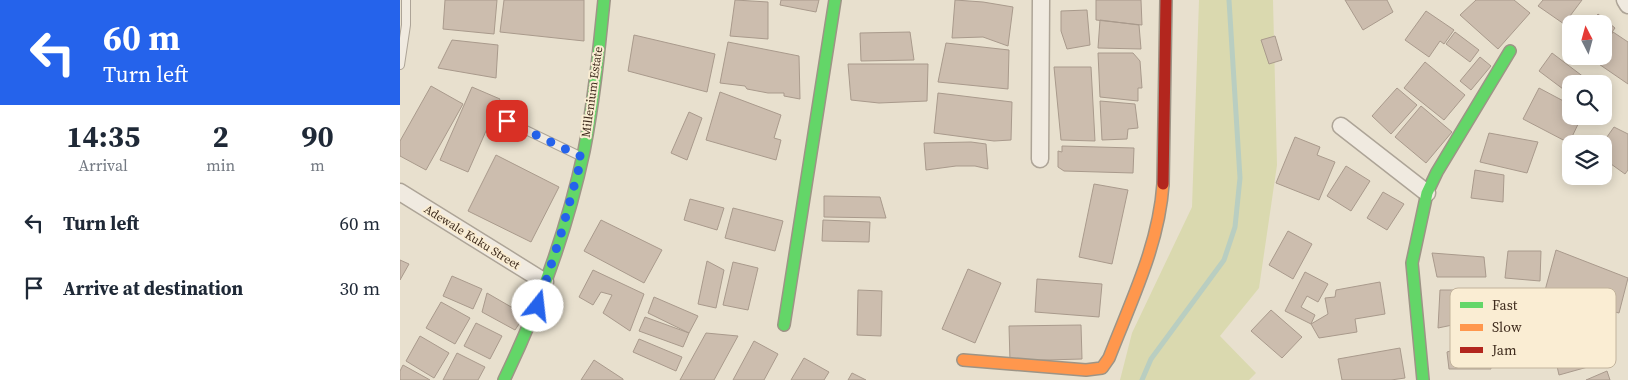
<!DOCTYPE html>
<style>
:root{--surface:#fff;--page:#f6f6f7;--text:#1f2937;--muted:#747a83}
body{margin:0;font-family:"Source Serif 4",serif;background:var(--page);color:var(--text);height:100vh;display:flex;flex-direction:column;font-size:19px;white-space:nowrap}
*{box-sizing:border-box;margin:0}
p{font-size:16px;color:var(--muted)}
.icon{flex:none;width:28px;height:28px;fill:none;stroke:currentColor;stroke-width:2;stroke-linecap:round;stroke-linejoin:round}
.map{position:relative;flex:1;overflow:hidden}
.details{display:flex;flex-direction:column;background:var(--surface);width:400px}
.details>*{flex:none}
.guide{background:#2563eb;color:#fff;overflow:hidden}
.needle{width:32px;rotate:354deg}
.fabs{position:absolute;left:1162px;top:15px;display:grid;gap:10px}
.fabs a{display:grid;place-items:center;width:50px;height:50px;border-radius:10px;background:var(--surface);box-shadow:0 2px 12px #0003;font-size:25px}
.pin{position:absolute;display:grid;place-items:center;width:42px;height:42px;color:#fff;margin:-21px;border-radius:10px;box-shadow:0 2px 8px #0006}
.me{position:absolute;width:55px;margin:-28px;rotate:16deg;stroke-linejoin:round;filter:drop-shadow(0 0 4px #0008)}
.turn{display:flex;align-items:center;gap:18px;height:105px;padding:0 20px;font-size:22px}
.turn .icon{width:65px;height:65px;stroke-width:2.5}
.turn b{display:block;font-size:35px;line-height:42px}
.eta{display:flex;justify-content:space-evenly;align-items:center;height:85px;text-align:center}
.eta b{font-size:30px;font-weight:700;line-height:35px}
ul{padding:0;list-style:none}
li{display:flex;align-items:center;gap:15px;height:65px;padding:0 20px}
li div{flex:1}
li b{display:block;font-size:19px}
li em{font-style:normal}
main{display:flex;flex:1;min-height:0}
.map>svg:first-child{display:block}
</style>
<main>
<section class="details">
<div class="guide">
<div class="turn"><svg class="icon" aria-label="left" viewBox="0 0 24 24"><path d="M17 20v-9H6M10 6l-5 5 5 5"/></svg><div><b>60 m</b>Turn left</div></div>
</div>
<div class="eta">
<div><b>14:35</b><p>Arrival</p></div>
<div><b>2</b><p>min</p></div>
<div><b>90</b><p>m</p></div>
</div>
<ul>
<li><svg class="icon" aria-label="left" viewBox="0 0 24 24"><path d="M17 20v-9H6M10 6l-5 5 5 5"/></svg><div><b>Turn left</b></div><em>60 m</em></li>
<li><svg class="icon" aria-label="arrive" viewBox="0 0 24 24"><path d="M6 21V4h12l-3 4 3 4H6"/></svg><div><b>Arrive at destination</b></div><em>30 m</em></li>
</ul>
</section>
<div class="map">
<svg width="1228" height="380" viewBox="0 0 1228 380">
<rect width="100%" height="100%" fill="#e8e0ce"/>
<!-- green -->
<path fill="#dad9af" d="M799,0H873L877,165L859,288L820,336L856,373L849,380H720L732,333L792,207Z"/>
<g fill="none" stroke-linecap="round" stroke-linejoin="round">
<!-- stream -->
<path stroke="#b9cec1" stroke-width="5" d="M742,380L751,359L824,260L835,227L840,178L829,0"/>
</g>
<!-- building -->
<path fill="#ccbdae" stroke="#a99a8c" d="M45,0H97L94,34L43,29Z
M104,0H184V41L100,32Z
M335,0L368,2V39L330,36Z
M381,0H419L416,12L380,5Z
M555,0L583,2L613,7L608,46L583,37L552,38Z
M696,0H741L742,25L696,20Z
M945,0H987L993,12L963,30Z
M1076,0H1114L1130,13L1098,49L1060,15Z
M1143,0H1182L1164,24L1138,6Z
M687,10L690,45L667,49L661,31V11Z
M1026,11L1054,30L1044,44L1040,41L1029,57L1005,40Z
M1198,14L1215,28L1204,43V24H1190Z
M700,20L739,25L741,49L698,48Z
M510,32L514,60L461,61L460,33Z
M1055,32L1079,50L1070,62L1046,44Z
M1213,32L1228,42V84L1193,60L1196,56H1204V45Z
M234,35L315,54L307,92L228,71Z
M875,36L882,60L869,64L861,40Z
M52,40L98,45L96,78L38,68Z
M328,42L399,56L400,99L384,96V93H368L347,89L345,86L320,83Z
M546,43L609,50L608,89L538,82Z
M698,53H733L740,61L742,88H738V101L700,97Z
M1152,53L1193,84H1171V95L1139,71Z
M1080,57L1091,66L1071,90L1060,81Z
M1025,62L1065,95L1044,120L1004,88Z
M448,64H528L527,101L479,103L451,100Z
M654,67H691L695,141L661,140Z
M31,86L63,104L26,170L0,156V141Z
M72,87L100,99L68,172L40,160Z
M997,88L1017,105L991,134L972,116Z
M1139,88L1171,105V116H1182L1169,143L1123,119Z
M320,92L381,115L374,138L381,140L376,160L306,140Z
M538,93L612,102L611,140L594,141L534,133Z
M700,101L735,104L738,128L728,129L727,139L702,140Z
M1021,106L1052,132L1026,163L995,137Z
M289,112L302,118L287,160L271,153Z
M1214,127L1228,134V170L1225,174L1204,159L1202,144Z
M1089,133L1138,142L1127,173L1080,162Z
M895,137L920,147L917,155L935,162L919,200L876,183Z
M571,142L586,144L588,169L575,166H556L526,170L524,143Z
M662,146L734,148L733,173L664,171L658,167V151L662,152Z
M96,155L159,187L131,242L68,211Z
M946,166L970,181L951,211L927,196Z
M1075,170L1104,175L1103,202L1071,198Z
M694,184L728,190L712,264L679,257Z
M983,192L1004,204L987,230L967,218Z
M424,196L480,197L486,218L424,217Z
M290,199L324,208L317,230L284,220Z
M333,208L383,221L375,251L325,238Z
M201,220L262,250L244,283L184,251Z
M423,220L470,222L469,242L422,241Z
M888,231L912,244L893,279L869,265Z
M1156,250L1228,278L1219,313L1144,294Z
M1108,251H1141L1140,281L1105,278Z
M1032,253L1084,257L1086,277H1037Z
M0,260L9,264L0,280Z
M307,261L324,270L316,308L298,304Z
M333,262L358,268L348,310L323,305Z
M568,269L601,283L575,343L542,329Z
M193,270L244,294L230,331L203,313L212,295L201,292L193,305L179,297Z
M905,272L928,284L918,302L907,296L901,307L915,315L911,324L885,311Z
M52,276L82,289L73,309L43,296Z
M637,279L702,284L699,317L635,312Z
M980,282L985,314L955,319L957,332L919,338L911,324L928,314L925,298L935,297L936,290Z
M458,290L482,291L481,336L457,335Z
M1040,290H1054L1055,298L1064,300V290L1085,291L1091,327L1062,323L1038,328Z
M87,293L125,315L115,330L82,312Z
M254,297L298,316L289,333L248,313Z
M41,302L70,318L55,344L26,328Z
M871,310L902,337L882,358L851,331Z
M245,317L289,333L283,347L239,331Z
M76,323L102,336L90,359L64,346Z
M681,325L682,359L610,361L609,326Z
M1059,332H1085L1091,369H1049L1047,352L1057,349Z
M306,333L338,336L314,380H280Z
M20,336L49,353L34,378L6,361Z
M1192,337L1202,363L1159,375L1152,344Z
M239,339L282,357L276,371L233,352Z
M354,341L378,354L364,380H333Z
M1000,348L1005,378L991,380H942L938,359Z
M57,353L85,367L78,380H43Z
M404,358L429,372L424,380H391Z
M194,360L223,379V380H181Z
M3,365L30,380H0V371Z
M1207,371L1210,380H1186Z
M452,373L466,380H448Z"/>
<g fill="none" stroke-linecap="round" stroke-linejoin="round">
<!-- lane casing -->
<g stroke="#ada497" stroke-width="10">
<path id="lane" d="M0,65L6,25V0
M107,121L180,156"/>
</g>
<!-- street casing -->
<g stroke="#ada497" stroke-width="19">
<path id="street" d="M1225,0L1228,5
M941,126L1027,193
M640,159L641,0
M0,192L145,282"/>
</g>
<!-- fast casing -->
<g stroke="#9d9486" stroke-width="14">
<path id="fast" d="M384,325L435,0
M104,380C139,307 167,230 184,151C194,101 199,50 204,0
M1023,380L1012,263L1027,193L1037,172L1110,51"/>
</g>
<!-- slow casing -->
<g stroke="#9d9486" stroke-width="14">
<path id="slow" d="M563,360L686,370L702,368L709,358C731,301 759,245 763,184"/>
</g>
<!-- jam casing -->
<g stroke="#9d9486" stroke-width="14">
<path id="jam" d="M763,184L766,0"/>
</g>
<!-- lane -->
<use href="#lane" stroke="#f0eae0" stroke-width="8"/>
<!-- street -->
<use href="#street" stroke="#f0eae0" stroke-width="16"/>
<!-- fast -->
<use href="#fast" stroke="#63d668" stroke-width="11"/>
<!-- slow -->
<use href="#slow" stroke="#ff974d" stroke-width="11"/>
<!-- jam -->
<use href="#jam" stroke="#b3261e" stroke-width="11"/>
</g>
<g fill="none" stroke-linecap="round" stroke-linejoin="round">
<!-- route -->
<path stroke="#2563eb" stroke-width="9" stroke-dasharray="0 16.2" d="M107,121L182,157L161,234L138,306"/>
</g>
<g text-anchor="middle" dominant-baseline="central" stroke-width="4" stroke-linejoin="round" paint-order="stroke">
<!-- street labels -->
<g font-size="12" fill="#3e2b1d" stroke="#faedd3">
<text transform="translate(192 92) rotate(-82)">Millenium Estate</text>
<text transform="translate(72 237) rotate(32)">Adewale Kuku Street</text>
</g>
</g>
<!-- legend -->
<rect x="1050" y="288" width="166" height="80" rx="8" fill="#faedd3" stroke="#c2b39c" stroke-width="1"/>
<rect x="1060" y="302" width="23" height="6" fill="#63d668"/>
<rect x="1060" y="324" width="23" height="7" fill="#ff974d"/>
<rect x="1060" y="347" width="23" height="6" fill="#b3261e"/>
<g font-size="14" fill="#3e2b1d">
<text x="1092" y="310">Fast</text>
<text x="1092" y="332">Slow</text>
<text x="1092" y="355">Jam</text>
</g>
</svg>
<div class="fabs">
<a><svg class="needle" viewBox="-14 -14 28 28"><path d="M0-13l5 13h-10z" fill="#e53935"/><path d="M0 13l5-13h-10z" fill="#747a83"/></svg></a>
<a><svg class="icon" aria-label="search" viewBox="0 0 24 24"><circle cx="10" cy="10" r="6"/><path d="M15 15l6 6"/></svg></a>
<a><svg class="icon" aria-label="layers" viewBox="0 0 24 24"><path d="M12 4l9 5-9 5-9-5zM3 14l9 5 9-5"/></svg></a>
</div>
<div class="pin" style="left:107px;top:121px;background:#d93025"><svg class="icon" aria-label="arrive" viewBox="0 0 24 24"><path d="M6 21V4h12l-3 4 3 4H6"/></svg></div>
<svg class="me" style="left:138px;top:306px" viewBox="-20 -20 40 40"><circle r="19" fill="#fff"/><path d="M0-13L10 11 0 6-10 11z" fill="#2563eb"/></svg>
</div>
</main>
